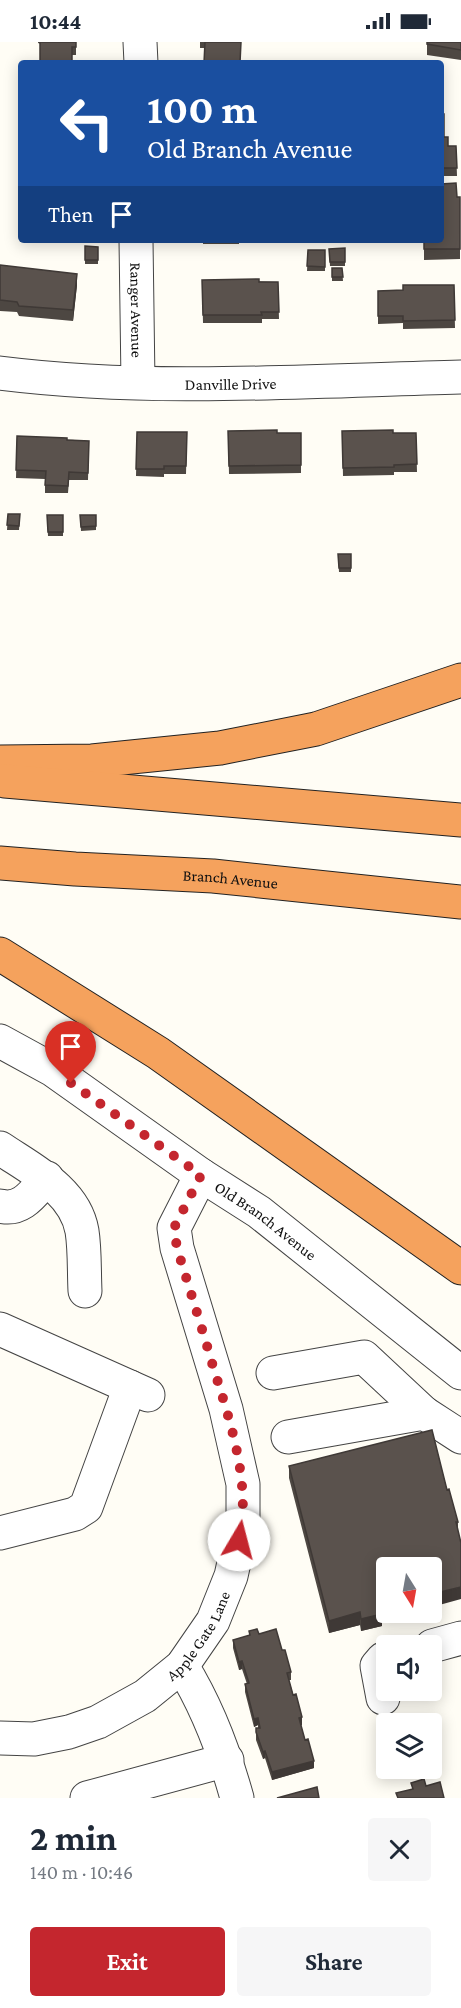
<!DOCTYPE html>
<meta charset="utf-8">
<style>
:root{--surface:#fff;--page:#f6f6f7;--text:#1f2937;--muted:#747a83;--accent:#c4262e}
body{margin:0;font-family:"Crimson Pro",serif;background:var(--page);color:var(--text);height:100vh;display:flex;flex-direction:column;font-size:22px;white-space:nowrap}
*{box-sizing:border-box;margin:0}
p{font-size:20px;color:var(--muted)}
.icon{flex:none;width:33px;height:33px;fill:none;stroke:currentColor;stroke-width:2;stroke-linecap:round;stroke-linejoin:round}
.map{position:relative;height:1756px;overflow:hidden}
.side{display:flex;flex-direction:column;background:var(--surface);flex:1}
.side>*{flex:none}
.banner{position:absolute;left:18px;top:18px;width:426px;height:183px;border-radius:6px;box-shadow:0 3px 15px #0003;background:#1a4fa0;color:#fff;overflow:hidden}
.needle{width:39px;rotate:169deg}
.tools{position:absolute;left:376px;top:1515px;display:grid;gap:12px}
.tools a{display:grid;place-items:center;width:66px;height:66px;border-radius:6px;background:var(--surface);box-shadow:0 3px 15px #0003;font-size:30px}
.pin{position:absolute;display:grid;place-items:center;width:51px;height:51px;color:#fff;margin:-62px -26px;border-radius:50% 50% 50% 0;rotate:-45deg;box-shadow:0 0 6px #0007}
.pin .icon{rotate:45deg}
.me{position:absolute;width:66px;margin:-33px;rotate:8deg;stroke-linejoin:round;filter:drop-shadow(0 0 4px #0008)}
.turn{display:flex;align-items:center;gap:21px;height:126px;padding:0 30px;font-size:27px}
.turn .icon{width:78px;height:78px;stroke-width:2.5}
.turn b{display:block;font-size:42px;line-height:51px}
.then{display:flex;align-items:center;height:57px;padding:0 30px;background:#0003;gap:12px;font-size:22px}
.round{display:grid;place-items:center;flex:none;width:63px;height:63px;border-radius:6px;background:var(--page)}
.head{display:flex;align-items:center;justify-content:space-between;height:102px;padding:0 30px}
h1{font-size:36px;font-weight:700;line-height:45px}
.action{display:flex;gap:12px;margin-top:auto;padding:12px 30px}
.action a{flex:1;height:69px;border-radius:6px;background:var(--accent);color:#fff;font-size:24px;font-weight:700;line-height:69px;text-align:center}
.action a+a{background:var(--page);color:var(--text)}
.status{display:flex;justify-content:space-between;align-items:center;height:42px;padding:0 30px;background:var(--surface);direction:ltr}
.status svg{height:16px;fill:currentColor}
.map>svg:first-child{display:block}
</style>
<div class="status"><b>10:44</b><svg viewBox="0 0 49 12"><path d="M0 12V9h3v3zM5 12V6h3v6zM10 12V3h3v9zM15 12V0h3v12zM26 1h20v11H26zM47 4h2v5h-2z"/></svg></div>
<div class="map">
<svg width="461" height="1756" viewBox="0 0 461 1756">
<rect width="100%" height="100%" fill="#fffdf5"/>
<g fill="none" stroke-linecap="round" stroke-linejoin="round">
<!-- minor casing -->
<g stroke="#444" stroke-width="35">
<g id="minor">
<path d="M140,0L141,21"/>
<path id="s1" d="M136,198L138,340"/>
<path id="s2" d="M0,331C152,350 308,339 461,335"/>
<path id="s3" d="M0,999L53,1028L201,1133L259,1170L461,1331"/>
<path d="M0,1106C31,1127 75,1148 82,1189C85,1208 84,1229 85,1249"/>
<path d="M0,1164C22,1170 34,1150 47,1136"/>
<path d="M0,1287L148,1353"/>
<path d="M273,1331L364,1315L424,1371"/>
<path d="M288,1395L424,1371L461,1395"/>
<path d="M0,1491L75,1472L86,1465L130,1345"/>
<path d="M432,1604L461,1596"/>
<path d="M182,1624C208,1666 224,1709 237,1756"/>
<path d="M383,1656L377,1624L383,1617L387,1616"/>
<path id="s4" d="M0,1696L34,1697L69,1690L98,1680L145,1654L182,1624L213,1579L231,1534L243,1480V1442L226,1367L177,1206L174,1186L201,1133"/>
<path d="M87,1756L227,1718"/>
</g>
</g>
<!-- highway casing -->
<g stroke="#222" stroke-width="35">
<g id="highway">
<path d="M0,720L92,719L220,706L316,687L461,638"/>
<path d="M5,739L461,778"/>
<path id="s5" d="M0,821L75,827L213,834L461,860"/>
<path d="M0,912L158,1011L461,1226"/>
</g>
</g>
<!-- minor -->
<use href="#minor" stroke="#fff" stroke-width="33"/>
<!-- highway -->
<use href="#highway" stroke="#f5a25d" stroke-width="33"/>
</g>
<!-- wall -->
<path fill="#4d4742" d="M38,0H76V13H72L38,1Z
M200,0H241L204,6H200Z
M427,0H461V18L427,13Z
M441,72L444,95L448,104H456L457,134H442V132H441Z
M457,155H460V217L424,218V198Z
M41,198H81V201H41Z
M203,198H239V202H203Z
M85,204L98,205V222H85Z
M345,206V224H330L329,207Z
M308,208H325V229H307Z
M0,223L77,243L73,279L19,274L17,270L0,269Z
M332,226H342L343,239H332Z
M202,238L278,240L279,277H262V281H203Z
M454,243L455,286L403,287V281L378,282V249L403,248Z
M228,389L277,391H301V431L229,432Z
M342,389L393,391H416L417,430H394V433L343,434Z
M137,390H187L186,432H164V435L136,434Z
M17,394L89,399L88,438H69L68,451H45V437L16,436Z
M8,472H20L19,488H7Z
M47,473H63V494H48Z
M80,473H96V488L81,489Z
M338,512H351V530H339Z
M289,1424L447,1448L458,1480V1489L382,1577V1584L361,1589L360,1583L329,1591L289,1436Z
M249,1589L259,1592L282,1608L291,1630V1638H289L302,1683H301L305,1698L314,1726L272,1738L265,1716L263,1717L256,1698V1686H258V1683L254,1685L245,1650V1642H247L242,1627L239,1628L233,1606V1598L249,1594Z"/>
<!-- shaded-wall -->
<path fill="#3f3936" d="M77,232V243L73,279V268Z
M461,1545V1557L432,1565V1552Z
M387,1564V1570H409L382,1577V1584L361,1589V1577L380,1565Z
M360,1570V1583L329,1591V1579Z
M242,1619V1627L239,1628V1620Z
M302,1675V1683L299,1684V1676Z
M258,1676V1683L254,1685V1677Z
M265,1709V1716L263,1717V1710Z
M314,1719V1726L272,1738V1730Z"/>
<!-- building -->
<path fill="#5a524d" stroke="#3f3936" stroke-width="1.5" d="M40,0H76V5H72V21H40Z
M205,0H241L240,21H204Z
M427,0H461V8L427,2Z
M441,72H444V95H448V104H456L457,126H442V124H441Z
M456,141L457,155H460V207H424V198H441V142Z
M85,204L98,205V218H85Z
M345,206V220H330L329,207Z
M308,208H325V225L307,224Z
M0,223L77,232L73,268L19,264L17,260L0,258Z
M332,226H342L343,235H332Z
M259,237V240H278L279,270H261L262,273H203L202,238Z
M403,243H454L455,278L403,279V274H378V249L403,248Z
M277,388V391H301V423L229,424L228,389Z
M393,388V391H416L417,422L394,423V425L343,426L342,389Z
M137,390H187L186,424H164V427H136Z
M17,394L67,396V398L89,399L88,431L69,430L68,444L45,443L46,429L16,428Z
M8,472H20L19,484L7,483Z
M47,473H63V490H48Z
M80,473H96V484L81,485Z
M338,512H351V526H339Z
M432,1388L447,1448L449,1447L458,1480H456L461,1501V1545L432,1552V1526H387V1564L380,1565L382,1572L361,1577L360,1570L329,1579L289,1424Z
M257,1587L259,1592L276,1587L282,1608H285L291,1630L287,1631L293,1653L296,1652L302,1675L299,1676L305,1698L308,1697L314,1719L272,1730L265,1709L263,1710L256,1690V1686H260L258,1676L254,1677L245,1642L249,1641L242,1619L239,1620L233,1598L250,1593L249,1589Z
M424,1737L426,1744L440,1740L444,1756H398L396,1751L413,1747L411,1741Z
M317,1745L319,1756H277Z"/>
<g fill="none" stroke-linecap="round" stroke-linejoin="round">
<!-- route -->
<path stroke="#c4262e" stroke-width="10" stroke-dasharray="0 18" d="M71,1041L201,1133L174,1186L177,1206C189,1245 201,1283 212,1321C229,1376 252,1441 239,1498"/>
</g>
<g text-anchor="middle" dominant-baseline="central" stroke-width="6" stroke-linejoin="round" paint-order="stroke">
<!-- street labels -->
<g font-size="16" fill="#111" stroke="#fff">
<text stroke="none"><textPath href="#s1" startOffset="70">Ranger Avenue</textPath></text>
<text stroke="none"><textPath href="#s2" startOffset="231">Danville Drive</textPath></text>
<text stroke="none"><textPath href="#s5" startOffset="231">Branch Avenue</textPath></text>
<text stroke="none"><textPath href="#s3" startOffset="321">Old Branch Avenue</textPath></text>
<text stroke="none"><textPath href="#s4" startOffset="236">Apple Gate Lane</textPath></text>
</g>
</g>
</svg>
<div class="tools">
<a><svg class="needle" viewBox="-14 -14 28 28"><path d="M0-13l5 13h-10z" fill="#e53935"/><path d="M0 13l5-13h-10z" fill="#747a83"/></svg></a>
<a><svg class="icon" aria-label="sound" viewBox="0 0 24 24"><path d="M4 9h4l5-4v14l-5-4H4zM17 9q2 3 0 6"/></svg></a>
<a><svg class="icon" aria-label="layers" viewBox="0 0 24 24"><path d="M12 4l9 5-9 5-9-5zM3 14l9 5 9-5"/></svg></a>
</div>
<div class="pin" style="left:71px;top:1041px;background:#d93025"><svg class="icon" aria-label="arrive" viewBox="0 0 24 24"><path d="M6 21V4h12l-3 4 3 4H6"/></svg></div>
<svg class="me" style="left:239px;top:1498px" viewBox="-20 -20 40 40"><circle r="19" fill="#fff"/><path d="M0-13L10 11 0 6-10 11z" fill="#c4262e"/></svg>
<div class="banner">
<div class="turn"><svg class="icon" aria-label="left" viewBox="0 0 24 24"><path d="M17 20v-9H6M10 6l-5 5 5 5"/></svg><div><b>100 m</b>Old Branch Avenue</div></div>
<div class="then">Then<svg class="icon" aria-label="arrive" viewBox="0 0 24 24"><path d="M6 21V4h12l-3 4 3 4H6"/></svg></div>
</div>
</div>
<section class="side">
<div class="head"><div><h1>2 min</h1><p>140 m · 10:46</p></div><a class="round"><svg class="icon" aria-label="close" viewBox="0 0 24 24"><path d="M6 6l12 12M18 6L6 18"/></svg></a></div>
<div class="action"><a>Exit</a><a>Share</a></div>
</section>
